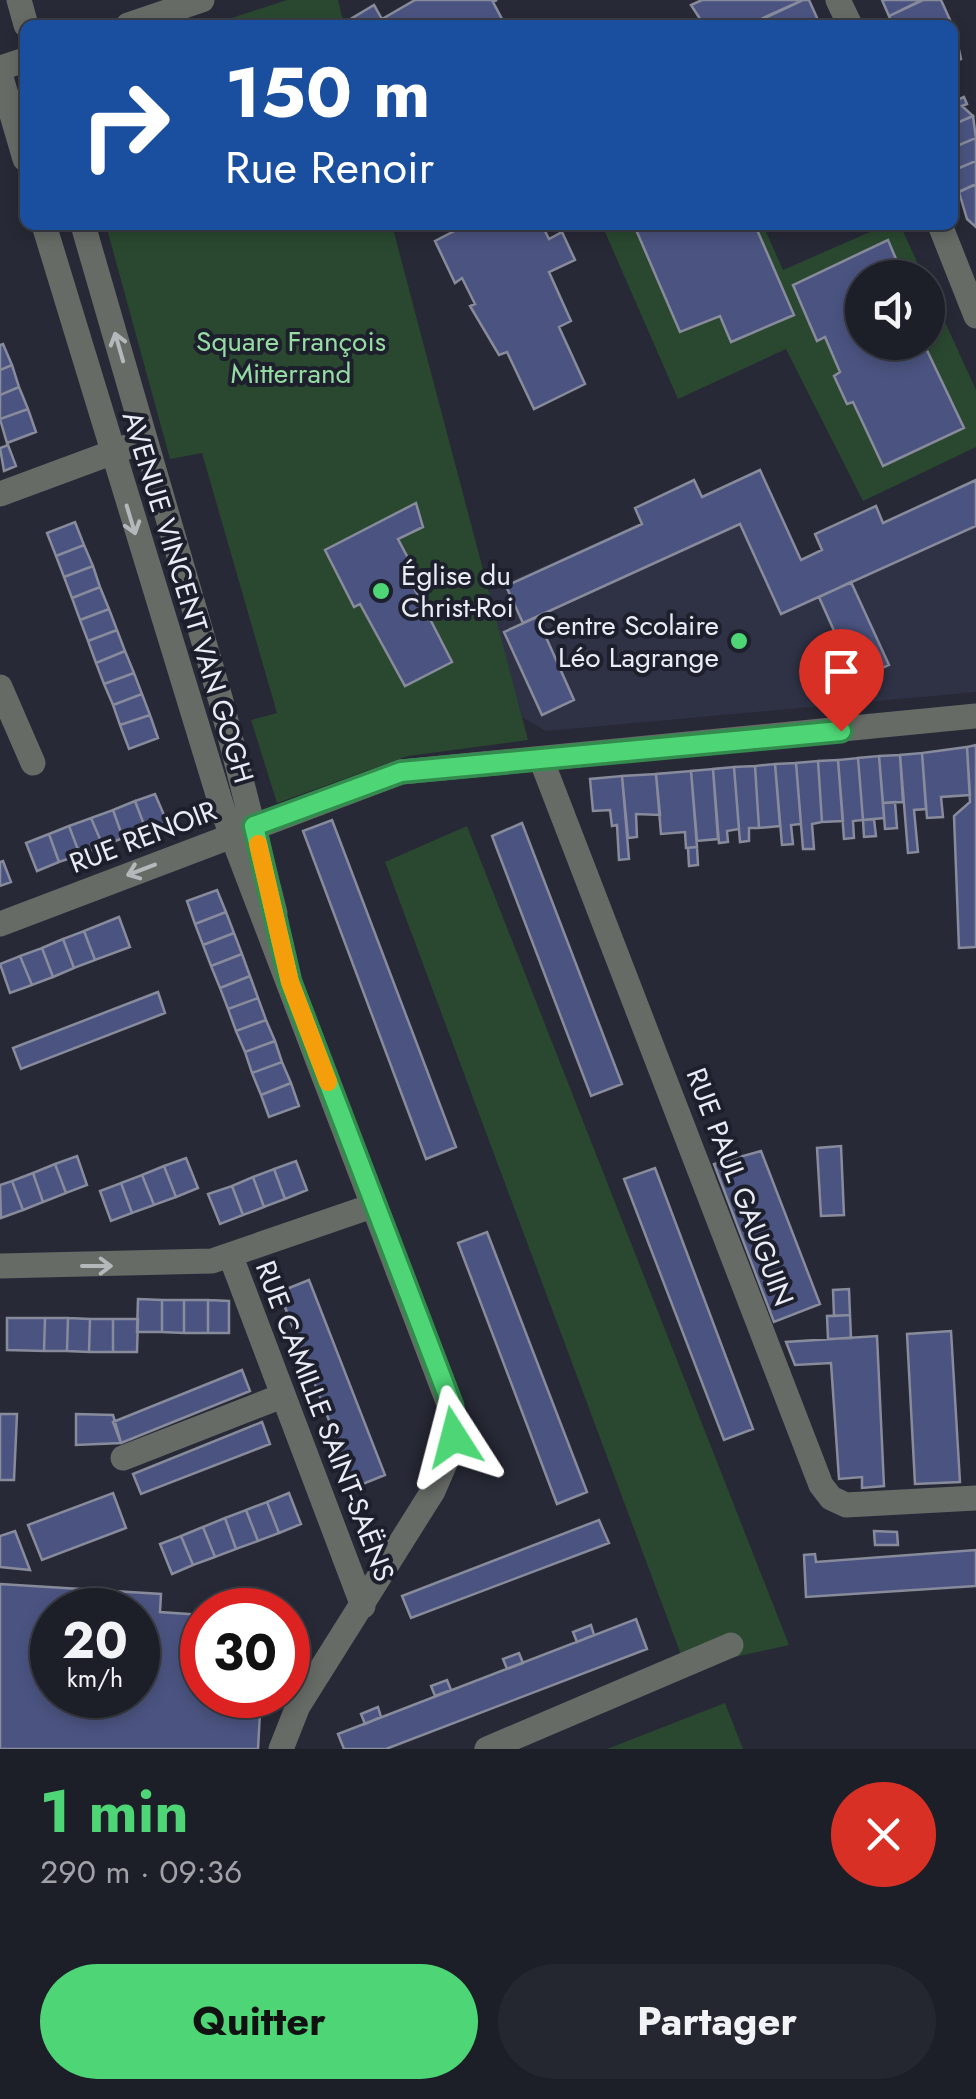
<!DOCTYPE html>
<html lang="fr">
<meta charset="utf-8">
<style>
:root{--surface:#1d1f28;--page:#252730;--text:#f1f3f6;--muted:#a0a2a8;--line:#3b3d45;--accent:#4ed676}
body{margin:0;font-family:Jost,sans-serif;background:var(--page);color:var(--text);height:100vh;display:flex;flex-direction:column;font-size:38px;white-space:nowrap}
*{box-sizing:border-box;margin:0}
p{font-size:32px;color:var(--muted)}
.icon{flex:none;width:55px;height:55px;fill:none;stroke:currentColor;stroke-width:2;stroke-linecap:round;stroke-linejoin:round}
.map{position:relative;height:1749px;overflow:hidden}
.drawer{display:flex;flex-direction:column;background:var(--surface);flex:1}
.drawer>*{flex:none}
.top-card{position:absolute;left:20px;top:20px;width:938px;height:210px;border-radius:15px;box-shadow:0 5px 15px #0003,0 0 0 2px var(--line);background:#1a4fa0;color:#fff;overflow:hidden}
.controls{position:absolute;left:845px;top:260px;display:grid;gap:20px}
.controls a{display:grid;place-items:center;width:100px;height:100px;border-radius:50%;background:var(--surface);box-shadow:0 5px 15px #0003,0 0 0 2px var(--line);font-size:50px}
.speed{position:absolute;left:30px;top:1588px;display:flex;gap:20px;font-size:50px;font-weight:700;text-align:center}
.speed>*{display:grid;place-content:center;width:130px;height:130px;border-radius:50%;background:var(--surface);box-shadow:0 5px 15px #0003,0 0 0 2px var(--line);line-height:1}
.speed small{font-size:25px;font-weight:400}
.speed .limit{border:15px solid #d22;background:#fff;color:#111}
.pin{position:absolute;display:grid;place-items:center;width:85px;height:85px;color:#fff;margin:-102px -42px;border-radius:50% 50% 50% 0;rotate:-45deg;box-shadow:0 0 10px #0007}
.pin .icon{rotate:45deg}
.me{position:absolute;width:110px;margin:-55px;rotate:351deg;stroke-linejoin:round;filter:drop-shadow(0 0 8px #0008)}
.turn{display:flex;align-items:center;gap:35px;height:210px;padding:0 40px;font-size:45px}
.turn .icon{width:130px;height:130px;stroke-width:2.5}
.turn b{display:block;font-size:70px;line-height:85px}
.round{display:grid;place-items:center;flex:none;width:105px;height:105px;border-radius:52px;background:var(--page)}
.head{display:flex;align-items:center;justify-content:space-between;height:170px;padding:0 40px}
h1{font-size:60px;font-weight:700;line-height:75px;color:var(--accent)}
.button{display:flex;gap:20px;margin-top:auto;padding:20px 40px}
.button a{flex:1;height:115px;border-radius:60px;background:var(--accent);color:#111;font-size:40px;font-weight:700;line-height:115px;text-align:center}
.button a+a{background:var(--page);color:var(--text)}
.map>svg:first-child{display:block}
</style>
<div class="map">
<svg width="976" height="1749" viewBox="0 0 976 1749">
<rect width="100%" height="100%" fill="#272936"/>
<!-- built -->
<path fill="#2f3245" d="M760,470L802,559L976,480V692L546,731L522,717L488,591Z"/>
<!-- green -->
<path fill="#2a4830" d="M287,0H338L344,25H210Z
M106,225H392L528,740L408,756L277,803L251,720L277,713L202,453L170,459Z
M602,225H763L783,270L886,225H900L924,277L862,278V342H928V285L976,390V447L863,501L786,349L678,399Z
M467,826L789,1645L686,1668L385,862Z
M725,1703L743,1749H607Z"/>
<!-- building -->
<path fill="#4b5481" stroke="#888b9b" stroke-width="2.5" fill-rule="evenodd" d="M415,0H497L493,2L502,19L491,25H352L349,20L374,5L382,19Z
M702,0H803L750,25H704L691,5Z
M803,0H809L818,20L805,25H767L763,18Z
M882,0H922L889,16Z
M923,0H941L955,31L952,25H893L889,16Z
M955,31L961,59L952,63V33Z
M964,97L967,104L962,106L973,116L952,125V102Z
M973,116L976,138L952,148V125Z
M976,138V161L952,171V148Z
M976,161V184L952,195V171Z
M976,184V227L967,219L959,192Z
M466,225H542L549,239L562,232L575,260L549,272L571,321L559,327L585,384L534,409L507,352L499,355L470,306L475,304L462,278L455,283L435,241Z
M634,225H755L794,315L731,342L720,316L680,332Z
M888,240L904,278H862V342H923L964,428L883,466L853,402L847,404L834,376L840,372L825,337L817,341L793,285Z
M3,344L12,365L0,370V345Z
M12,365L19,387L0,395V370Z
M19,387L28,409L0,419V395Z
M28,409L36,432L7,443L0,419Z
M8,445L16,466L4,471L0,448Z
M760,470L801,560L822,550L815,534L876,506L883,523L976,480V526L781,614L740,524L523,623L506,586L642,524L635,508L694,480L702,497Z
M416,503L423,527L398,539L417,575L409,578L452,662L405,686L360,604L354,607L325,550Z
M75,522L84,545L56,556L47,533Z
M84,545L93,566L64,577L56,556Z
M93,566L100,587L72,598L64,577Z
M851,582L889,665L856,680L819,597Z
M100,587L109,609L80,620L72,598Z
M109,609L117,630L88,641L80,620Z
M537,617L574,700L542,715L504,632Z
M117,630L125,651L96,663L88,641Z
M125,651L134,673L104,684L96,663Z
M134,673L142,694L113,705L104,684Z
M142,694L150,715L120,725L113,705Z
M150,715L158,738L129,749L120,725Z
M976,745V947L959,948L954,816L970,802L967,747Z
M967,747L970,795L941,797L943,817L927,818L922,753Z
M922,753L926,809L914,810L918,852L908,853L900,755Z
M900,755L903,802L883,803L879,756Z
M879,756L884,818L863,820L858,758Z
M858,758L863,820L853,821L854,838L844,839L838,760Z
M838,760L843,821L822,822L818,761Z
M818,761L822,822L812,824L814,849H803L796,763Z
M796,763L801,824L791,825L793,844L782,845L775,764Z
M775,764L780,826L759,828L755,766Z
M755,766L759,828H749V841L740,842L734,767Z
M734,767L739,829L727,831L728,842L719,843L713,769Z
M713,769L718,839L697,841L691,771Z
M691,771L697,847L686,848L685,832L661,834L656,774Z
M656,774L660,815L636,814L637,837L628,838L622,776Z
M622,776L629,859L619,860L617,825L612,826L610,810L593,811L590,779Z
M155,794L167,822L146,830L135,801Z
M135,801L146,830L123,838L113,810Z
M895,802L897,828L885,829L883,803Z
M113,810L123,838L103,846L91,818Z
M91,818L103,846L80,855L69,826Z
M874,819L876,836L864,837L863,820Z
M332,820L456,1147L426,1159L303,831Z
M522,823L622,1084L591,1096L492,836Z
M69,826L80,855L59,862L49,834Z
M49,834L59,862L37,871L26,843Z
M697,847L698,865L689,866L688,848Z
M3,861L11,882L0,886V862Z
M217,890L226,912L195,924L187,901Z
M226,912L234,933L203,945L195,924Z
M119,917L130,947L95,960L84,931Z
M84,931L95,960L74,968L63,939Z
M234,933L242,954L211,966L203,945Z
M63,939L74,968L53,977L42,948Z
M42,948L53,977L32,985L20,956Z
M242,954L250,976L220,988L211,966Z
M20,956L32,985L10,993L0,964Z
M250,976L258,998L228,1009L220,988Z
M158,992L165,1013L21,1069L13,1048Z
M258,998L266,1020L236,1031L228,1009Z
M266,1020L275,1041L245,1052L236,1031Z
M275,1041L282,1062L252,1073L245,1052Z
M282,1062L291,1083L261,1095L252,1073Z
M291,1083L299,1106L269,1117L261,1095Z
M841,1146L844,1215L821,1216L817,1148Z
M761,1151L820,1304L774,1322L714,1164Z
M77,1156L87,1185L66,1193L55,1164Z
M186,1158L198,1188L176,1197L164,1166Z
M296,1161L307,1190L285,1199L274,1169Z
M55,1164L66,1193L43,1202L33,1173Z
M164,1166L176,1197L154,1205L142,1175Z
M655,1168L753,1429L724,1440L624,1179Z
M274,1169L285,1199L264,1207L253,1177Z
M33,1173L43,1202L23,1210L12,1181Z
M142,1175L154,1205L132,1213L121,1183Z
M253,1177L264,1207L243,1215L232,1186Z
M12,1181L23,1210L1,1218L0,1185Z
M121,1183L132,1213L111,1221L100,1191Z
M232,1186L243,1215L220,1224L208,1194Z
M487,1232L587,1492L557,1504L458,1243Z
M309,1280L385,1475L355,1487L279,1292Z
M849,1289L850,1315L834,1316L833,1290Z
M138,1299L162,1300V1332H137Z
M162,1300H184V1333L162,1332Z
M184,1300H208V1333H184Z
M208,1300L229,1301V1333H208Z
M850,1315L851,1338L828,1339L827,1316Z
M7,1318H45L44,1351L7,1350Z
M45,1318H68L67,1351H44Z
M68,1318L90,1319L89,1352L67,1351Z
M90,1319H113V1352H89Z
M113,1319H138L137,1352H113Z
M951,1331L960,1482L915,1484L907,1334Z
M877,1336L884,1486L862,1488V1477L839,1479L831,1363L795,1365L786,1342Z
M242,1370L250,1391L121,1443L113,1422Z
M0,1414H17L14,1480H0Z
M76,1414L113,1415L121,1443L76,1445Z
M262,1422L270,1444L141,1494L133,1474Z
M113,1493L126,1528L42,1560L28,1525Z
M289,1493L301,1524L279,1533L267,1502Z
M267,1502L279,1533L258,1541L246,1510Z
M246,1510L258,1541L236,1549L225,1518Z
M225,1518L236,1549L215,1557L203,1527Z
M599,1520L609,1543L411,1618L402,1596Z
M203,1527L215,1557L193,1565L181,1536Z
M15,1531L30,1570L0,1567V1536Z
M874,1531L897,1532L898,1545H875Z
M181,1536L193,1565L172,1574L160,1544Z
M976,1550V1586L806,1597L804,1555L815,1554L816,1562Z
M0,1584L161,1594L160,1612L202,1615V1695H261L258,1749H0ZM52,1610H138V1695H52Z
M636,1619L647,1649L386,1749H344L338,1734Z
M591,1625L594,1635L577,1642L573,1632Z
M519,1653L523,1663L507,1669L503,1659Z
M447,1680L451,1690L435,1696L431,1686Z
M378,1707L381,1717L365,1724L361,1714Z"/>
<g fill="none" stroke-linecap="round" stroke-linejoin="round">
<!-- minor -->
<path stroke="#666b66" stroke-width="25" d="M19,0L26,25
M838,0L850,25
M128,25L202,0
M0,68L25,60
M0,74L25,159
M44,225L224,814L455,1420L449,1454L433,1491L298,1706L281,1749
M83,225L221,701L275,913
M940,225L976,316
M0,494L127,447
M0,687L33,763
M541,759L821,1485L831,1498L846,1505L976,1498
M0,924L401,772L976,716
M231,1257L363,1606
M0,1266L212,1261L375,1205
M123,1458L282,1396
M487,1749L731,1645"/>
</g>
<!-- one-way arrows -->
<defs><path id="oneway-shaft" d="M-6 0H5M1.5-3L5.5 0L1.5 3" fill="none" stroke-width="1.6" stroke-linecap="round" stroke-linejoin="round" transform="scale(2.5)"/></defs>
<g stroke="#b5b8bb">
<use href="#oneway-shaft" transform="translate(119 347) rotate(-106)"/>
<use href="#oneway-shaft" transform="translate(131 520) rotate(73)"/>
<use href="#oneway-shaft" transform="translate(141 870) rotate(159)"/>
<use href="#oneway-shaft" transform="translate(97 1266)"/>
</g>
<g fill="none" stroke-linecap="round" stroke-linejoin="round">
<!-- route casing -->
<g stroke="#338b4d" stroke-width="25">
<path id="route" d="M454,1437L452,1406L290,982L254,826L401,772L841,731"/>
</g>
<!-- route -->
<use href="#route" stroke="#4ed676" stroke-width="18"/>
<!-- slow -->
<path stroke="#f59e0b" stroke-width="18" d="M258,844L290,982L328,1082"/>
</g>
<!-- markers -->
<g fill="#4ed676" stroke="#1d202c" stroke-width="4">
<circle cx="381" cy="591" r="10"/>
<circle cx="739" cy="641" r="10"/>
</g>
<g text-anchor="middle" dominant-baseline="central" stroke-width="8" stroke-linejoin="round" paint-order="stroke">
<!-- park labels -->
<g font-size="28" fill="#96dba3" stroke="#1d202c">
<text x="291" y="341">Square François<tspan x="291" dy="32">Mitterrand</tspan></text>
</g>
<!-- poi labels -->
<g font-size="28" fill="#e9ecf4" stroke="#1d202c" text-anchor="start">
<text x="401" y="575">Église du<tspan x="401" dy="32">Christ-Roi</tspan></text>
<text x="719" y="625" text-anchor="end">Centre Scolaire<tspan x="719" dy="32">Léo Lagrange</tspan></text>
</g>
<!-- street labels -->
<g font-size="28" fill="#e9ecf4" stroke="#1d202c">
<text transform="translate(188 597) rotate(73)">AVENUE VINCENT VAN GOGH</text>
<text transform="translate(143 837) rotate(-21)">RUE RENOIR</text>
<text transform="translate(740 1187) rotate(69)">RUE PAUL GAUGUIN</text>
<text transform="translate(325 1421) rotate(69)">RUE CAMILLE SAINT-SAËNS</text>
</g>
</g>
</svg>
<div class="controls">
<a><svg class="icon" aria-label="sound" viewBox="0 0 24 24"><path d="M4 9h4l5-4v14l-5-4H4zM17 9q2 3 0 6"/></svg></a>
</div>
<div class="speed"><div>20<small>km/h</small></div><div class="limit">30</div></div>
<div class="pin" style="left:841px;top:731px;background:#d93025"><svg class="icon" aria-label="arrive" viewBox="0 0 24 24"><path d="M6 21V4h12l-3 4 3 4H6"/></svg></div>
<svg class="me" style="left:454px;top:1437px" viewBox="-20 -20 40 40"><path d="M0-17L14 15 0 8-14 15z" fill="#4ed676" stroke="#fff" stroke-width="4"/></svg>
<div class="top-card">
<div class="turn"><svg class="icon" aria-label="right" viewBox="0 0 24 24"><path d="M7 20v-9h11M14 6l5 5-5 5"/></svg><div><b>150 m</b>Rue Renoir</div></div>
</div>
</div>
<section class="drawer">
<div class="head"><div><h1>1 min</h1><p>290 m · 09:36</p></div><a class="round" style="background:#d93025;color:#fff"><svg class="icon" aria-label="close" viewBox="0 0 24 24"><path d="M6 6l12 12M18 6L6 18"/></svg></a></div>
<div class="button"><a>Quitter</a><a>Partager</a></div>
</section>
